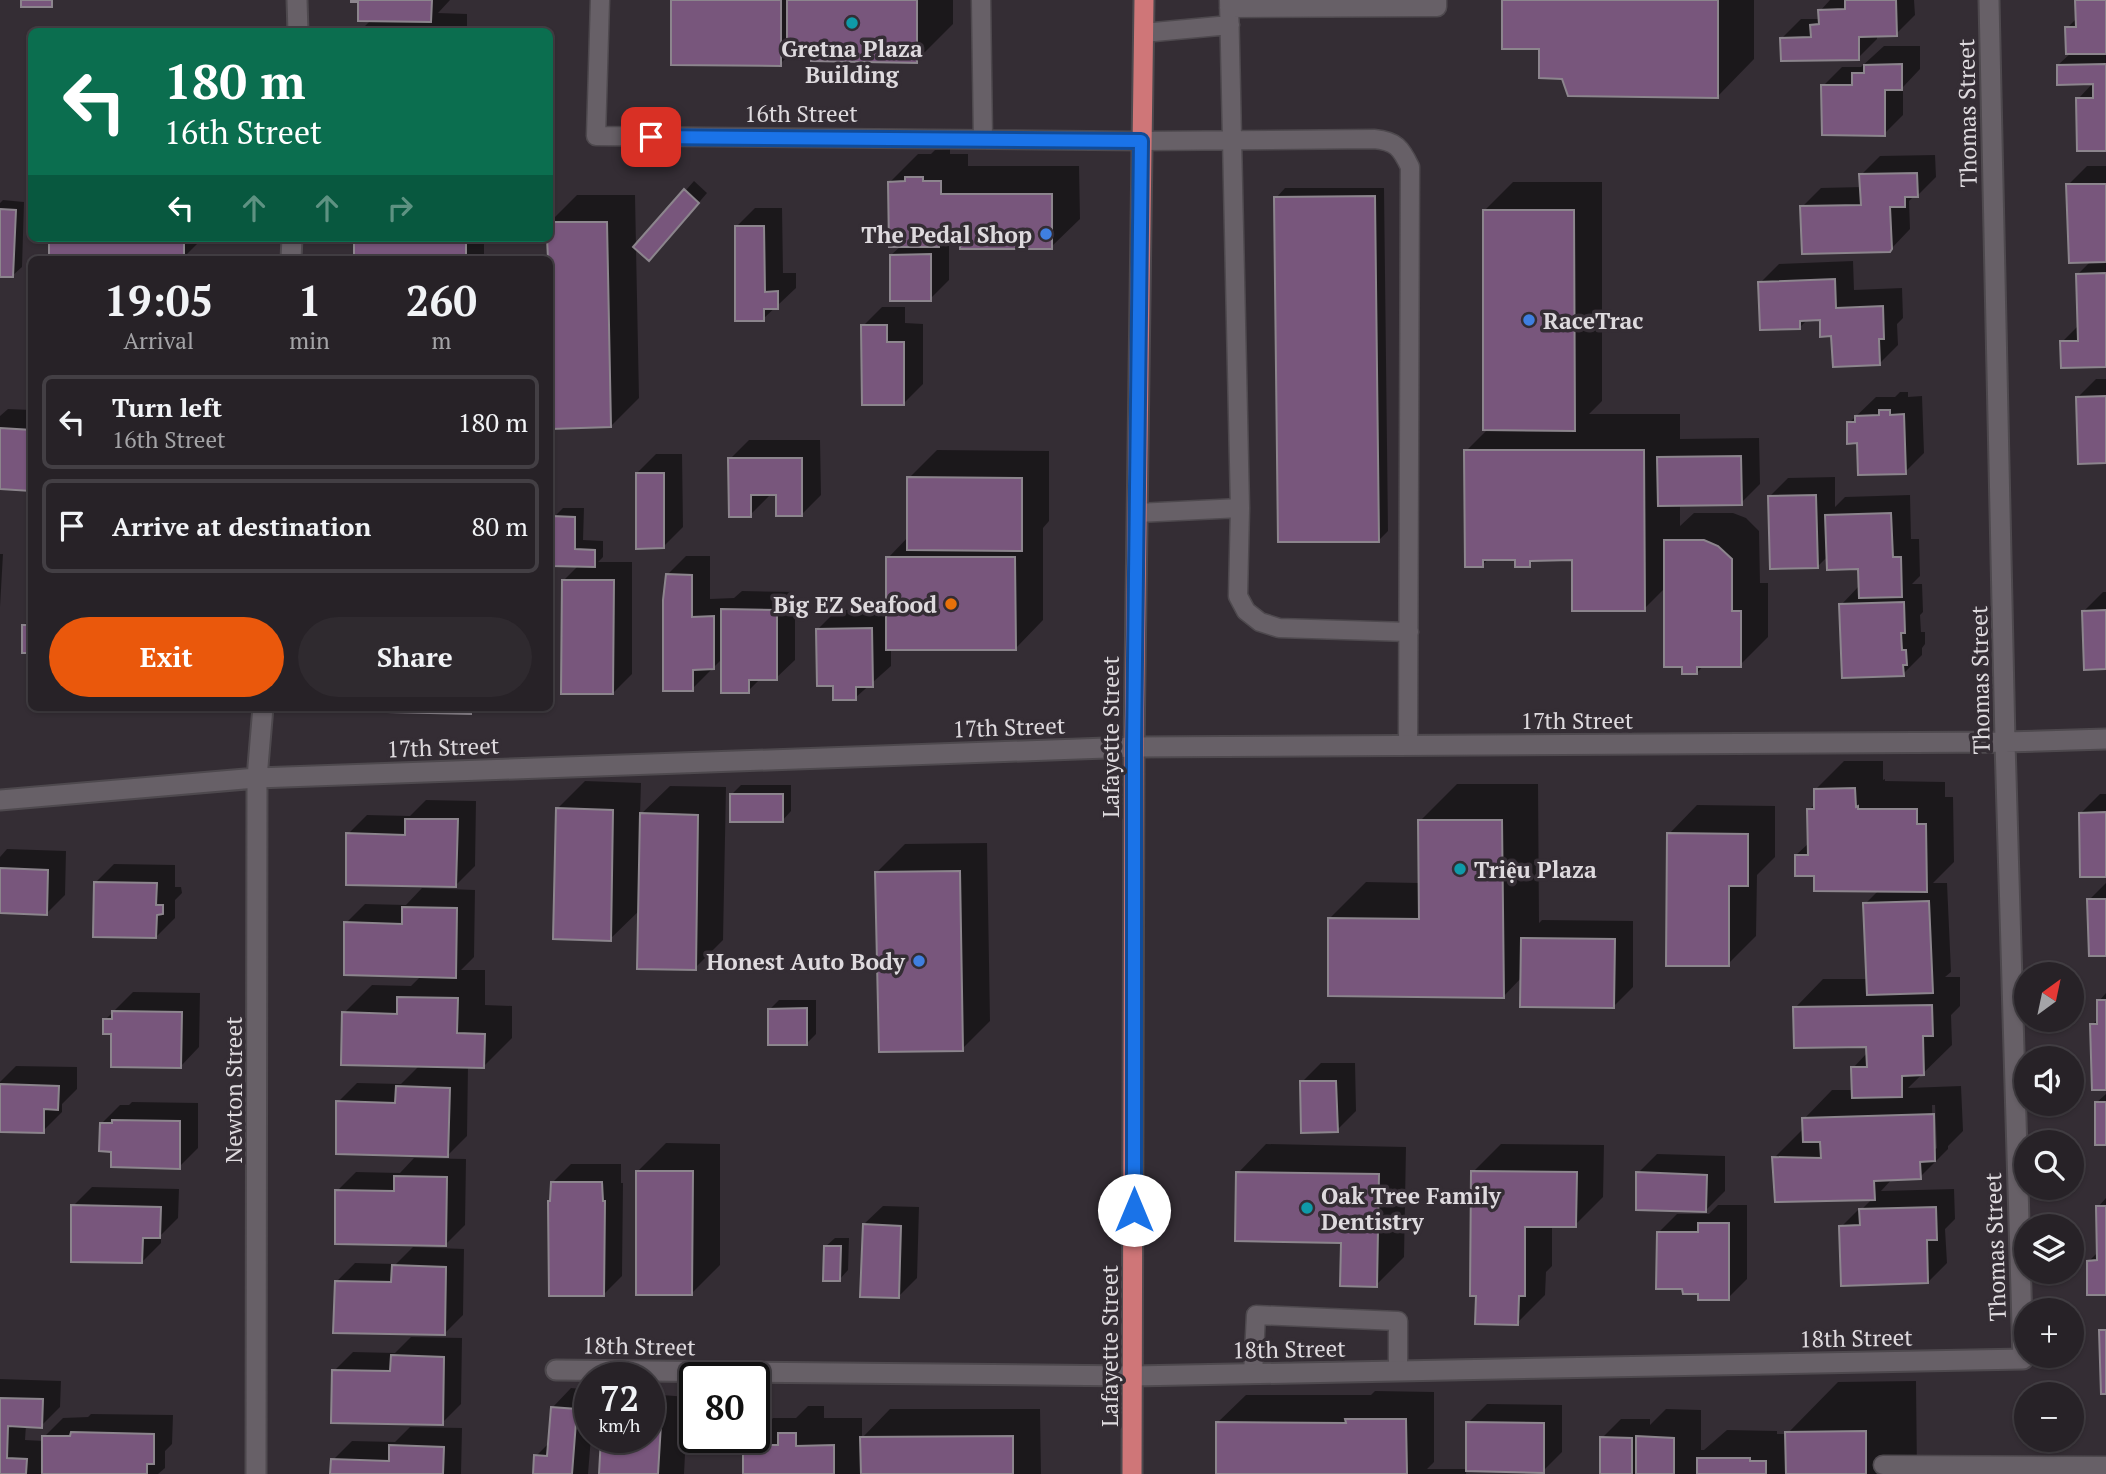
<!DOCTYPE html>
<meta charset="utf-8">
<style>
:root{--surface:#272227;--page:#2f2a2f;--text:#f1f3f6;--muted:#a4a4a7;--line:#433f44;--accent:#ea580c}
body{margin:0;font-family:"PT Serif",serif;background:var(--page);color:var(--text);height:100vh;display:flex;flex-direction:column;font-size:26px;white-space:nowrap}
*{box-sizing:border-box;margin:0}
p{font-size:23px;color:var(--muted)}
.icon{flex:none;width:38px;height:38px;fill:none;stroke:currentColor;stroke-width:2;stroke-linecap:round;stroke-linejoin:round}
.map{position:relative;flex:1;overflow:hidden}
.drawer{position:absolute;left:28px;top:256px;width:525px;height:455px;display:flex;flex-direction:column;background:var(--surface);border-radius:10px;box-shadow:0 2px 5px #0004,0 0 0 2px var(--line)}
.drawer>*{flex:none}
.hud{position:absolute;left:28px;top:28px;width:525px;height:214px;border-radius:10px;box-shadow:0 2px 5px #0004,0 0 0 2px var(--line);background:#0b6e4f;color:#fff;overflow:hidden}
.needle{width:46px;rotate:33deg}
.buttons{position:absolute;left:2014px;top:962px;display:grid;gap:14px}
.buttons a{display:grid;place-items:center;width:70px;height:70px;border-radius:50%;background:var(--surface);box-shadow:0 2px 5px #0004,0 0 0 2px var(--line);font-size:35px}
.speed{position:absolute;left:574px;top:1362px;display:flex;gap:14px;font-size:35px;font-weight:700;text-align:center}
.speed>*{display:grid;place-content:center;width:91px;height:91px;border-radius:50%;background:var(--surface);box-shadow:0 2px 5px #0004,0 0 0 2px var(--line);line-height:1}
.speed small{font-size:18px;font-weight:400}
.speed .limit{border:4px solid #111;border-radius:10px;background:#fff;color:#111}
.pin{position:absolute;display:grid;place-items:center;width:60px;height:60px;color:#fff;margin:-30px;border-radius:14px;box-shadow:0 4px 10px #0006}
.me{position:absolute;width:77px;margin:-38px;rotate:0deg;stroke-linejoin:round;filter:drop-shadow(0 0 5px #0008)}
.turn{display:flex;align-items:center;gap:24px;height:147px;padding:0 21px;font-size:32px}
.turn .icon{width:91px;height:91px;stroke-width:2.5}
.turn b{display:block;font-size:49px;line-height:60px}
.lanes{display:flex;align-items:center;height:66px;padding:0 21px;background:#0003;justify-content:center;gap:35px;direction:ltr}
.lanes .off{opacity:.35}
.eta{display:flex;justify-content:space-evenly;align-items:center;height:119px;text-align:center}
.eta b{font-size:42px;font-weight:700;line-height:49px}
.button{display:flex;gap:14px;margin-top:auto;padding:14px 21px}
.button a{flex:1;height:80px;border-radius:42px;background:var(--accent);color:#fff;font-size:28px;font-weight:700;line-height:80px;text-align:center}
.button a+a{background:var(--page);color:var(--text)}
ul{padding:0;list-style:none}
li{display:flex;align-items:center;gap:21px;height:94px;margin:0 14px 10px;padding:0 7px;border:4px solid var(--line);border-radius:10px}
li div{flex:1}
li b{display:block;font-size:26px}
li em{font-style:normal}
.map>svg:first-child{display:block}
</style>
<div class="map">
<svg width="2106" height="1474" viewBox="0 0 2106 1474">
<rect width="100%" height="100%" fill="#342d34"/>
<!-- shadow -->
<path fill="#0007" fill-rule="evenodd" d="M353,0H450L438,13L467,14V32H359L371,20L360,0Z
M673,0H953V24L916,61L812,44H800L780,64Z
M1503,0H1754V59L1718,96L1564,77Z
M1830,0H1914L1915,15L1896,34H1877V39L1858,58L1782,38L1801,19H1818L1820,17V11Z
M2077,0H2106V149L2078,99L2094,82L2058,65L2072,52L2067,28L2077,18Z
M1884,46H1920V69L1903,87V115L1884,134L1823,86L1842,67H1861Z
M950,149V154H968V166H1079L1080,219L1051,247L956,228L949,234V280L930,299L891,255L902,245L890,182L918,154H931L935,150Z
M1935,155L1936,177L1917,196H1914L1909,201L1910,229L1890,250L1802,207L1821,188L1862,187L1861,175L1880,156Z
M2087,166H2106V365L2062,342L2079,325L2078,274L2092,260L2068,185Z
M694,181L707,193L658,250L636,247L639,398L611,426L553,427L550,222L577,195H635L636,247Z
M1513,182H1602V401L1589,414H1680V439L1759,438L1760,484L1741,503L1680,504V526L1694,513H1733L1746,518L1759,531L1760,583H1768V637L1740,665H1704L1697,673L1684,665L1666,587L1644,609L1574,559H1535L1529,565L1517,558H1490L1482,565L1466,451L1488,429L1485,210Z
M1285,188H1384L1388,531L1379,540L1276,198Z
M3,200L24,202L22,267L12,276L0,275V203Z
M755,208H782L783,273H796V288L763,319L736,227Z
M51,238H203L183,258Z
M356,238H484V259H356Z
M1853,261L1854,290L1902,288L1903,318L1897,324L1898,345L1879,364L1833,335L1821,318L1808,319L1799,328L1760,283L1779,264Z
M882,307H905V323L923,324V384L904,403L863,326Z
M2096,379H2106V461L2077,398Z
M1900,392H1908V397L1922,396L1924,453L1905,472L1859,442L1849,423L1876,397H1895Z
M8,409L32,410L31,489L0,488V416Z
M749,440H820L821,495L802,514L778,493H769V496L750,515L730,459Z
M937,450L1049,451V521L1043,528V620L1015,649H891V666L855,698L834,684L818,629L837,610H888V558L909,536V478Z
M656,454H682L683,527L664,546L637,473Z
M1835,477V507L1845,497L1910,495L1911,539H1919L1920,576L1912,584H1922L1923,612L1920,615L1921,632H1925V644L1922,648V655L1903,674L1841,605L1860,585L1859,567L1828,556L1818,566L1769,497L1788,478Z
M563,508H584L583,540L603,541V557L598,562H632V674L613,693L563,581L579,565L554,517Z
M0,554H3L0,607Z
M686,556H710V599L734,598L742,591L795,592V660L776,678H761L748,691L723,658L692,689L667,575Z
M2103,592H2106V668L2084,611Z
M32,617V651L23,626Z
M1844,761H1883V780L1885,779V781L1945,782V797H1953L1954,862L1933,883H1947L1951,972L1945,977H1960V1006L1951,1015L1952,1045L1908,1088L1961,1086L1963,1131L1948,1146V1149L1920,1177L1893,1178L1881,1191L1954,1189L1955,1219L1945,1229L1947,1263L1928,1282L1841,1227L1860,1208H1863L1873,1198L1774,1158L1802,1130H1805L1804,1119L1832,1090H1853V1068L1868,1052V1045L1795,1008L1823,979H1868L1865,904L1879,890L1816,874L1796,855L1809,843V810L1816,803V789ZM1932,1105H1935L1937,1148L1933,1151Z
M585,781L641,783L640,815L670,786L726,787L723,940L695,968L640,910L610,939L557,809Z
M1457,784H1538L1539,923L1542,920L1633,921V987L1614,1006L1522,977L1503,997L1329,919L1366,882L1420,883V821Z
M741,785H791V811L782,821L732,794Z
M2100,794H2106V875L2081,813Z
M426,800L476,801L475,866L456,885L348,834L367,815L410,816Z
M1697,805L1775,806V857L1757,875L1756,936L1728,964L1669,834Z
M987,843L990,1021L962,1049L877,872L905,844Z
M7,849L66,851L65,895L46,914L0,912V857Z
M114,864L175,865V887H181L182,893L175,900V918L156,937L95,883Z
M2106,883V954L2089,900Z
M422,888L475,890L474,957L461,970H485V1005L512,1006V1038L484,1066H468L467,1136L448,1155L338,1102L357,1083L401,1084L420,1065L344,1013L372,985L411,986L422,975L346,923L365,904L406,905Z
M133,992L200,993L199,1047L181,1066L112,1032L105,1020Z
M2106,993V1088L2092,1025L2099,1018V1001Z
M779,1000H816V1034L807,1043L770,1009Z
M1321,1063H1355L1356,1111L1337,1130L1302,1082Z
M16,1066L77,1067V1089L62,1104V1112L43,1131L0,1130V1082Z
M2106,1094V1143L2096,1103Z
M132,1102L198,1103V1148L179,1167L112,1150L101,1124L120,1105H129Z
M666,1143L720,1144V1265L692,1293L638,1171Z
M1266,1144L1406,1147L1404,1257L1376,1285L1343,1241L1238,1173Z
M1501,1144L1604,1145L1603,1197L1575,1225H1552V1266L1546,1272L1545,1295L1517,1323L1478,1294L1473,1172Z
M1657,1154L1725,1156V1191L1706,1210L1638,1173Z
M414,1158L466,1159L465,1225L446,1244L337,1191L356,1172L400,1173Z
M571,1164H621V1183H623L622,1276L603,1295L552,1183Z
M92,1187L179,1189L178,1218L161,1235V1243L142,1262L73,1206Z
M2106,1198V1293L2089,1261L2099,1251L2098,1207Z
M1718,1205H1747V1279L1728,1298L1699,1292L1658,1233L1677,1214H1709Z
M883,1206L919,1207L917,1278L898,1297L864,1224Z
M835,1238H849L848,1270L839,1280L825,1247Z
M413,1247L464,1249L463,1315L444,1334L336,1282L355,1263L396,1264Z
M411,1337L462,1338L461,1404L442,1423L334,1371L353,1352L395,1353Z
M0,1379L61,1381L60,1407L41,1426L26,1425L25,1440L44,1441V1437L63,1418L88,1417L91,1414L173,1415L172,1444L165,1451V1468L158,1474H0Z
M1916,1381L1917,1474H1602V1438L1621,1419H1650V1425L1666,1409L1701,1410V1450H1704L1727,1430L1777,1431V1434H1787L1838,1382Z
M571,1388L590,1390L591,1437L588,1474H535L536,1456L550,1442L553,1407Z
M1375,1391L1434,1392V1462L1427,1469H1468V1423L1487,1404L1562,1405V1452L1543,1471L1466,1469V1474H1218L1217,1423L1246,1395H1371Z
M649,1394L688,1397L684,1474H600L602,1437H649Z
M808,1406H824V1418H862V1438L890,1409H1040L1041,1474H745V1446L773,1418H796Z
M410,1427L462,1428L461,1474H332L333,1460L352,1441L395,1442Z"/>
<!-- building -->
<path fill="#78567c" stroke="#8c858d" stroke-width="2" d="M21,0H52V7H21Z
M351,0H432L431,22L358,21V2H351Z
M671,0H781V66L671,65Z
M787,0H917V63L811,61V46L787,45Z
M1502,0H1718V98L1568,96L1562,79L1539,78V49H1502Z
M1845,0H1896L1897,36L1859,37V60L1781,61L1780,38L1811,37L1810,25L1819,24L1818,10L1845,9Z
M2075,0H2106V54H2066L2065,27H2076Z
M1902,64V90H1885V136L1822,135L1821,85H1852V73H1864V65Z
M2106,64V151H2077L2076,98H2093V84L2057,85V65Z
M1917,173L1918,197H1905V207H1890L1892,249L1890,252L1802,254L1800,206L1861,205L1859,174Z
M905,177H923V181H941V194H1052V249H960V230H939V247H889L888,182L905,181Z
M2066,184H2106V262L2069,263Z
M684,189L699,203L649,261L633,247Z
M1375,196L1379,542H1278L1274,197Z
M0,209L16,210L13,277H0Z
M1483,210H1574L1575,431L1483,430Z
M550,222H607L611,427L551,429L550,259H548L547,238H550Z
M735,226H764L765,292L778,291V309H764V321H735Z
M49,238H184V259L49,256Z
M354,238H466V259H354Z
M931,254V301H890V255Z
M2106,273V367L2061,368L2060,341H2078L2076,274Z
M1835,279L1836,308L1883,306L1884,339H1879L1880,365L1833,367L1831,336L1820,337V320L1800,321V329L1760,330L1758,282Z
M861,325H887V342H904V405H862Z
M2106,396V463L2078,464L2076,397Z
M1879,410H1890V415L1904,414L1906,474L1858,475L1857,443L1847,444V422H1855V416L1879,415Z
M0,428L32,430L31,491L0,489Z
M1464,450H1644L1645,611H1572V560L1530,561V567H1515V560H1483V567H1465Z
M1741,456L1742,505L1658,506L1657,457Z
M728,458H802V516H776V495H751V517H729Z
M636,473H664V548L636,549Z
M907,477L1022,478V551L907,550Z
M1816,495L1818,568L1770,569L1768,496Z
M1891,513L1893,557H1901L1902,597L1859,598L1858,569L1827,570L1825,515Z
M552,516L575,517V549L595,550V567L551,566Z
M1664,540H1704L1718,546L1732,559V611H1741V667H1697V674H1682V667H1664Z
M886,557H1015L1016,650H886Z
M666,574L692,575V617L714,616V669L693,670V691H663V600Z
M562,580H614L613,694H561Z
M1904,602L1905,633H1901L1902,650H1906L1907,665H1903L1904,676L1842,678L1839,604Z
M721,609L777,610V680H749V693H721Z
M2106,610V669L2084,670L2082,611Z
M22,625H32V653H22Z
M872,628L873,687H856V700H833V686H817L816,629Z
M345,707H471V714L345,711Z
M1855,788L1856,807L1858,806V809H1917V824H1926L1927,892L1814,891V876H1795V855H1808L1807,809H1814V789Z
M730,794H783V822H730Z
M556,808L613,810L611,941L553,939Z
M2106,812V877H2080L2079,813Z
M640,813L698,815L696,970L637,969Z
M405,819H458L456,887L346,885V833L405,835Z
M1418,820H1502L1504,998L1328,996V918L1419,919Z
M1667,833L1748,834V886H1729V966H1666Z
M0,868L48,870L47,915L0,913Z
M960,871L963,1051L879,1052L875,872Z
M94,882L157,883L156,905H163V914L157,915L156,938L93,937Z
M2087,899H2106V956H2089Z
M1929,901L1933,993L1867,995L1863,903Z
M402,907L457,908L456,978L344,975V922L402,924Z
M1521,938L1615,939L1614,1008L1520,1007Z
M397,997L458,998L457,1033L485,1034L484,1068L341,1065L342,1012L397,1014Z
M2097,1000H2106V1090H2092L2090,1024H2097Z
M1932,1005L1933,1036H1923L1924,1075L1902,1076V1097L1852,1098L1851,1067H1867L1866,1047L1794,1048L1793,1007Z
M807,1008V1045H768V1009Z
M112,1011L182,1012L181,1068L111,1067V1034H103V1019H112Z
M1300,1081H1336L1338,1132L1301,1133Z
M0,1084L59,1086L58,1110L44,1109V1133L0,1132Z
M396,1086L450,1088L448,1157L336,1154V1101L395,1103Z
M2095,1102H2106V1145H2095Z
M1934,1114L1935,1161L1920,1162L1921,1179L1874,1181L1875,1200L1775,1202L1772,1157L1821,1158L1820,1142H1803L1802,1118Z
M112,1120L180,1121V1169L111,1167V1152L99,1151L100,1123H112Z
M636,1171H693L692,1295H636Z
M1471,1171L1577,1172L1576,1227H1525V1296H1519L1518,1325L1475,1324L1476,1296H1470Z
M1236,1172L1379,1174L1377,1287L1340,1286L1341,1243L1235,1241Z
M1636,1172L1707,1175L1706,1212L1636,1210Z
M394,1176L447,1177L446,1246L335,1244V1190L394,1191Z
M551,1182H602L603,1201H605L604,1296H549L548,1201H550Z
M71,1205L161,1207L160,1238H143L142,1263L71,1262Z
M2096,1206H2106V1295H2087V1261L2097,1260Z
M1936,1207L1937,1240H1927L1928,1283L1841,1286L1839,1226L1860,1225L1859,1209Z
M1698,1223H1729V1300H1698V1294H1683L1682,1289H1656L1657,1232H1698Z
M863,1224L901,1226L899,1298L860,1297Z
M824,1246H841L840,1281H823Z
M392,1265L446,1267L445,1335L333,1333L335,1281L391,1282Z
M2099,1330H2106V1394H2101Z
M391,1355L444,1357L443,1425L331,1423L332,1370L390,1371Z
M0,1398L43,1399L42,1428L8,1426L7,1458L27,1459L26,1474H0Z
M551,1407L577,1409L572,1474H533L534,1455L547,1456Z
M1345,1419H1406L1407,1474H1216V1422L1346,1423Z
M1466,1422L1544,1423V1473L1466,1471Z
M649,1423L661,1424L658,1474H599L601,1437H649Z
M1866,1431V1474H1786L1785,1432Z
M71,1432L154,1434V1464H147V1474H42V1436H70Z
M778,1433H796V1446L834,1445V1474H743V1445H778Z
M1013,1436V1474H861L860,1437Z
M1636,1436L1674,1438V1474H1636Z
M1600,1437L1632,1438V1474H1600Z
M389,1445L444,1447L443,1474H330L331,1459L389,1461Z
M1697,1458H1750V1461H1766V1474H1697Z"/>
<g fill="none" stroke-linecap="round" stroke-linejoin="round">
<!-- service casing -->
<g stroke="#4e494e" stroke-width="21">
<path id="service" d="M600,0L596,136L1141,141L1374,139C1396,141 1401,148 1410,167L1408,745
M981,0L983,139
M1229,0L1240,508L1238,596L1246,611L1260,622L1279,628L1409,632
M1229,8L1437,7V0
M1143,33L1230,25
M1137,513L1240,508
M1253,1374L1256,1315L1398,1321V1371
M1883,1465L2106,1466"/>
</g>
<!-- minor casing -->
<g stroke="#4e494e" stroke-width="23">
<path id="minor" d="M297,0L298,32
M291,259L292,238
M0,800L257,778L1134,747L2005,742L2106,739
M556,1370L1134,1376L2023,1359L2005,742L1989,0
M256,1474L257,778L263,707"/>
</g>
<!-- trunk casing -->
<g stroke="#4e494e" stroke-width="23">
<path id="trunk" d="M1132,1474L1134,747L1144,0"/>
</g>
<!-- service -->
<use href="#service" stroke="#676067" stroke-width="18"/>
<!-- minor -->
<use href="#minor" stroke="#676067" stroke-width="19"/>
<!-- trunk -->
<use href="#trunk" stroke="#cf7678" stroke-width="19"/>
</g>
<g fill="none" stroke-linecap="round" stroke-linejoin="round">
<!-- route casing -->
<g stroke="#114b97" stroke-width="18">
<path id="route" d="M651,137L1141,141L1134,747V1210"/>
</g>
<!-- route -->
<use href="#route" stroke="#1a73e8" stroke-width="12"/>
</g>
<!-- markers -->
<g fill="#0f9aa8" stroke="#342d34" stroke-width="2.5">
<circle cx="852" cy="23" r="7"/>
<circle cx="1460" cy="869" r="7"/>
<circle cx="1307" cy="1208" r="7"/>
</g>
<g fill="#3f7fe0" stroke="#342d34" stroke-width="2.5">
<circle cx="1046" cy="234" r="7"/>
<circle cx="1529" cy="320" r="7"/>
<circle cx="919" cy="961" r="7"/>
</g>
<circle fill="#e8710a" stroke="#342d34" stroke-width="2.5" cx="951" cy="604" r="7"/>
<g text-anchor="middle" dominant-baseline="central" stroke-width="7" stroke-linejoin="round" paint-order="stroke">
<!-- poi labels -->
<g font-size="23" font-weight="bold" fill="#dedade" stroke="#342d34" text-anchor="end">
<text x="852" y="48" text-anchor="middle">Gretna Plaza<tspan x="852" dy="26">Building</tspan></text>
<text x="1032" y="234">The Pedal Shop</text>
<text x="1543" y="320" text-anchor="start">RaceTrac</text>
<text x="937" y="604">Big EZ Seafood</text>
<text x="1474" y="869" text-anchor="start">Triệu Plaza</text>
<text x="905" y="961">Honest Auto Body</text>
<text x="1321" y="1195" text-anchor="start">Oak Tree Family<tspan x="1321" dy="26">Dentistry</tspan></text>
</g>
<!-- street labels -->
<g font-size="23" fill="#dedade" stroke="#342d34">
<text x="801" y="113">16th Street</text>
<text transform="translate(1967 113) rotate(-91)">Thomas Street</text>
<text transform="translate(1980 680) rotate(-91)">Thomas Street</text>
<text x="1577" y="720">17th Street</text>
<text transform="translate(1009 727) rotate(-2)">17th Street</text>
<text transform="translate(1110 737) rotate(-90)">Lafayette Street</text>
<text transform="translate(443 747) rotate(-2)">17th Street</text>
<text transform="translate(233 1090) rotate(-90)">Newton Street</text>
<text transform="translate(1995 1247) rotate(-92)">Thomas Street</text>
<text transform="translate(1856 1338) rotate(-1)">18th Street</text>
<text transform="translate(639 1346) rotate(1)">18th Street</text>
<text transform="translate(1109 1346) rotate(-90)">Lafayette Street</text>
<text transform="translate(1289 1349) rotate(-1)">18th Street</text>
</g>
</g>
</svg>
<div class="buttons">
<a><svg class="needle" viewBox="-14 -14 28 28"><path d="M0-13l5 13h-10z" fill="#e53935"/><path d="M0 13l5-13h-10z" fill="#a4a4a7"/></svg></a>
<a><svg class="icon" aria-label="sound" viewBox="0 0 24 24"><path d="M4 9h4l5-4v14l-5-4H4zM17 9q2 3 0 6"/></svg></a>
<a><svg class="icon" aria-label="search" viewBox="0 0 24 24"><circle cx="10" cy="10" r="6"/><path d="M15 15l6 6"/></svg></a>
<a><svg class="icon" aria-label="layers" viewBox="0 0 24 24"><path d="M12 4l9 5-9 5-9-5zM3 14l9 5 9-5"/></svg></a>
<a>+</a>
<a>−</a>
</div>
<div class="speed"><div>72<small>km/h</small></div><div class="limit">80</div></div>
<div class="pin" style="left:651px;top:137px;background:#d93025"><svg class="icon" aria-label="arrive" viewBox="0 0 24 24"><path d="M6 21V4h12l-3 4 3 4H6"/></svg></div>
<svg class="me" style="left:1134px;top:1210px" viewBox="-20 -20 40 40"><circle r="19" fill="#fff"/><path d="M0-13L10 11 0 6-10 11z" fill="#1a73e8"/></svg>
<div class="hud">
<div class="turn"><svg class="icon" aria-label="left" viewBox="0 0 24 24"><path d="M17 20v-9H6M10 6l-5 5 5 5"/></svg><div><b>180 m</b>16th Street</div></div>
<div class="lanes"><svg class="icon" aria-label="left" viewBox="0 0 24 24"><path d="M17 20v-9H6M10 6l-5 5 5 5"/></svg><svg class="icon off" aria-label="ahead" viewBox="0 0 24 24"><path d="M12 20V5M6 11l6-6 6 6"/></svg><svg class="icon off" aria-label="ahead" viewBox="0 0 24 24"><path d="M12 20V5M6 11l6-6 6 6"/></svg><svg class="icon off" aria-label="right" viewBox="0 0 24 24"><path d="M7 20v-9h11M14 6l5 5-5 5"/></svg></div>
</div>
<section class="drawer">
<div class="eta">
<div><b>19:05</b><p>Arrival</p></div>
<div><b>1</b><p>min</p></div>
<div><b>260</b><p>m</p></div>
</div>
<ul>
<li><svg class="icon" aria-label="left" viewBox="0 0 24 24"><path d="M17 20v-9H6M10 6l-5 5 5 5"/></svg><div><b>Turn left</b><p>16th Street</p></div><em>180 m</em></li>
<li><svg class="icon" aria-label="arrive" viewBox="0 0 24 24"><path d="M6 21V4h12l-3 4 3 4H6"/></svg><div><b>Arrive at destination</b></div><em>80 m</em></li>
</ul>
<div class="button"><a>Exit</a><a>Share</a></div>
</section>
</div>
